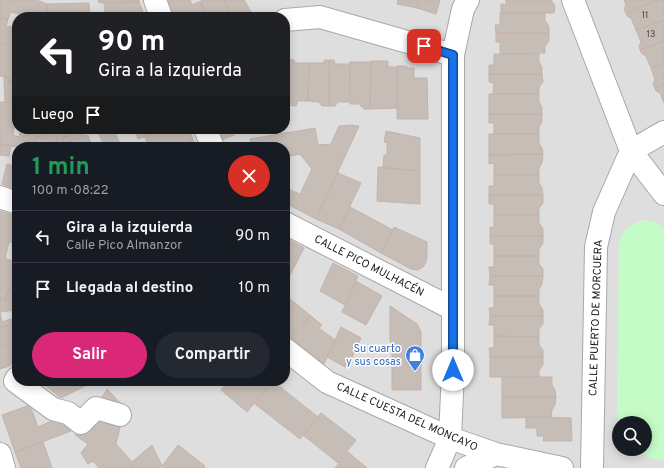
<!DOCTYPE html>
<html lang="es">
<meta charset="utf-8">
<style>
:root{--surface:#171b24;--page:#242831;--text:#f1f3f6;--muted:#9ea1a6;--line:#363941;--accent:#db2777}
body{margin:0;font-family:Overpass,sans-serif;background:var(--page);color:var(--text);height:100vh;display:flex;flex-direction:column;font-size:15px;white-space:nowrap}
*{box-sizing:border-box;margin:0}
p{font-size:13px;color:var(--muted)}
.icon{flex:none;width:22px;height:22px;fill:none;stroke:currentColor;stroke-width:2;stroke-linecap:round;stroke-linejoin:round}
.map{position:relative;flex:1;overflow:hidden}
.sheet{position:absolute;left:12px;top:142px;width:278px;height:244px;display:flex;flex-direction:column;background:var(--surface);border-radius:16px;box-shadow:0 2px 10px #0003}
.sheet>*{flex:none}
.hud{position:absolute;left:12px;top:12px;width:278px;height:122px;border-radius:16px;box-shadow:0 2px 10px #0003;background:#202124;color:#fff;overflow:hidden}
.fabs{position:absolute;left:612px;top:416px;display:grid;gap:8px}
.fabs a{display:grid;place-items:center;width:40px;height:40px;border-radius:50%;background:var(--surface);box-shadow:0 2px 10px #0003;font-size:20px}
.pin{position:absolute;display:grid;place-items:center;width:34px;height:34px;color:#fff;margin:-17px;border-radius:8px;box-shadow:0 2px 6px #0006}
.me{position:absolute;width:44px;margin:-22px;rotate:0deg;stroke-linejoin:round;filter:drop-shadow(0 0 3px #0008)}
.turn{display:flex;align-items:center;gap:14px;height:84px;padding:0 20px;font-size:18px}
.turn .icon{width:52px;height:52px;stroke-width:2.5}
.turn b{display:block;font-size:28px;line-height:34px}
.then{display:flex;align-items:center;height:38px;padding:0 20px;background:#0003;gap:8px;font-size:15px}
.round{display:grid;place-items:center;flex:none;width:42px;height:42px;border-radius:21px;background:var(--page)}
.head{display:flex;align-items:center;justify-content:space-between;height:68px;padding:0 20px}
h1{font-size:24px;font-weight:700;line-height:30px;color:#1e9e55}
.cta{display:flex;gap:8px;margin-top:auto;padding:8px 20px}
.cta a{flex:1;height:46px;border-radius:24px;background:var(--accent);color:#fff;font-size:16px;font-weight:700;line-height:46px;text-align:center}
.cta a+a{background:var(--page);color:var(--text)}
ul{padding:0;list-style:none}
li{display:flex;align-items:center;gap:12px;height:52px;padding:0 20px;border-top:1px solid var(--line)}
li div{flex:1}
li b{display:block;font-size:15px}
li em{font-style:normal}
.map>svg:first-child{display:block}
</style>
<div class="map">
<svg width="664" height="468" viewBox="0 0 664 468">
<rect width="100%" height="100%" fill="#f2eee8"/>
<!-- residential -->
<path fill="#dfdede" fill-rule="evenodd" d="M0,0H664V468H0ZM17,17H285V129H17ZM17,147H285V381H17ZM619,423H645V449H619Z"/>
<!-- park -->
<path fill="#c5fbc6" d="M645,220C653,221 659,223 664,229V461L647,457L635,449H645V423L619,424L617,412L619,243C623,229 631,222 645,220Z"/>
<!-- building -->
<path fill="#c7bdb7" stroke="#c4b3a9" d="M0,0H36L47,4L48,14L37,12L35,17H21L22,15L11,12L8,19L0,18Z
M98,0H139V2L99,3Z
M163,0H190L192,5L201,1L205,17H170Z
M204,0H224L232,17H205L201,1Z
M224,0H244L254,17H232Z
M398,0H419L417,8L397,4Z
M419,0H440L436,14L417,8Z
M506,0H551L555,6L554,13H501V4L506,5Z
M624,0H659L626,13L624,9L626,5Z
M659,0H664V20L636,30L631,18L627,16L626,13Z
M139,2L145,17H105L104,3Z
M89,3L90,15L83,16V17H47V4Z
M500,13H545V21L549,26V33H496L495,25H500Z
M0,18L8,19L6,26L17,28V47L0,43Z
M664,20V41L640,50L639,46L641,42L636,30Z
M496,33H549V41L545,46V53L500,54V42H496Z
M664,41V63L651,68L646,56L642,54L640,50Z
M0,43L17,47V82H9V78L0,76Z
M494,54H539V62L542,67V74H489V65H494Z
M285,59H289L288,105H285Z
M289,59L294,60L295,63H309L308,101H298L296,106L288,105Z
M324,60H329V106H322L319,102L308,101L309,63H324Z
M329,60H334L335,64H350L349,102H338L335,106H329Z
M371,61H388V67H397V108L370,109Z
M350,62H371L370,109H364L359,104H350Z
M664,63V84L655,88L653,84L655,80L651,68Z
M397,66H406L408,68H414V78H427L428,119H397Z
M489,74H542L543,82L539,87V94H493L494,83L489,82Z
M4,77L9,78V82H17V103L5,102Z
M664,84V103L660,93L656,91L655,88Z
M489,94H539V102L542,107V114H489Z
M0,102L17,103L13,135L19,137L21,129H46V139L37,136L34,147H18L0,145Z
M489,114H542V122L539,127V134H494V123H489Z
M350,125L359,126L316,219L285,203V169L290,190L300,194L312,169L300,154L285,157V147H253L250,139L315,128L318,145L331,144L339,126Z
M46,129H55L58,146L34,145L37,136L46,139Z
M55,129H68L70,136L62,138L64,145L58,146Z
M68,129H82L85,136L64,143L62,138L70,136Z
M106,129H113L121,146L109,147L107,143L104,145L98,132Z
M134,129H165L138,139Z
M165,129H189L193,140L175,147H149L145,137Z
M226,129H232L234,135L219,141L216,133Z
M386,131L420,138V171L383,168L384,155H387V143L384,142Z
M489,134H539V143L542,148L543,154L489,155Z
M88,135L92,147H65L64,143Z
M193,140L195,147H175Z
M0,145L11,146L9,156L0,155Z
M543,154L542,163L539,168V175H494V163L489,164V155Z
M7,164L17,167V189L2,184Z
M378,167L420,171V204L377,201Z
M338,173L361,183L339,229L316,219Z
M494,175H539V183L542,188L543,195H489V186H494Z
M489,195H543V203L539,208V215H494V204H489Z
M350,207L393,230L381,253L339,229Z
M0,211L17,217V244L9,242L5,258L17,263V288V286L11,284L5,300L0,299Z
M494,215H539V223L543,229V236H490V227H494Z
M394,227L427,242V259L424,266L418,270L411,269L381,253Z
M490,236H543V243L539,249V256H494V244H490Z
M285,238L304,248L288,279L285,277Z
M494,256H539V264L543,269V276H490L489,267H494Z
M333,263L358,276L345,305L320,291Z
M490,276H543L542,284L539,289V296H494V285H489Z
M356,281L382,296L366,325L342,312Z
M11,284L17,286V310L0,312V299L5,300Z
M494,296H539V304L543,310V316H490L489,308H494Z
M290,299L311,316L291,338L285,333V318L291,311L285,305Z
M390,306L417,324L421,332V390H392V343L390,342Z
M0,312L2,322L11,319L12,325L0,327Z
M311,316L322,325L319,328L335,340L324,364L291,338Z
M490,316H543V324L539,329V337L494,336V325H489Z
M12,325L14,337L0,349V327Z
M341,327L361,338L347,368L327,357Z
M17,334V359L9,366L0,369V349Z
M494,336L539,337V345L543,350V357H490L489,348H494Z
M490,357H543V365L539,370V377H490Z
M502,377H552V385L555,390L556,397H502Z
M40,381H95L61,398Z
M229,381H273L247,412L221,390Z
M273,381L318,417L300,439L255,404Z
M107,389L126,409L98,404Z
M502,397H556L555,405L552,410L551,417L502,418Z
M30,405L38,427L56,419L71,431L15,452L2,415Z
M96,411L122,419L116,444L134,464L129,468H99L93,461L88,464L81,453L88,444L75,435Z
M321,413L356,440L338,463L303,435Z
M526,417L571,418L572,441H543L544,436H537V428H526Z
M43,442L52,468H21L15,452Z
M152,445L162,466L159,468H129L134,464L132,462Z
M178,445L205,466L204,468H163L162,466Z
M348,452L361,463L367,468H335Z"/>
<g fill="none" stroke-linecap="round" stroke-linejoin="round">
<!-- minor casing -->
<g stroke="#a8a8a8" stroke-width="24">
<path id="minor" d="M155,0L161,17
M573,0L631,151L664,194
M285,20L320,17L453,55
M205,129L213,147
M0,197L17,203
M285,223L453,309
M285,349L327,382L450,438L496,454L562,468
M17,378L15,381L53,409L68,413L81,423L96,408L120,415
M0,454L4,468
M437,468L450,438L453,370V55L463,9L468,0
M466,468L496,454
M592,468L596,247L604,212L631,151L664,132"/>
</g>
<!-- minor -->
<use href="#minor" stroke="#fff" stroke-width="22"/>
</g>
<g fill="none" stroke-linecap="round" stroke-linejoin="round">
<!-- route casing -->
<g stroke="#114b97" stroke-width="10">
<path id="route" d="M424,46L453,55V370"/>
</g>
<!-- route -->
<use href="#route" stroke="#1a73e8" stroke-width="7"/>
</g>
<!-- icons -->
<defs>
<g id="shop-pin" transform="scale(1)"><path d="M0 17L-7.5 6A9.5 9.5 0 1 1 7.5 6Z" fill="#3f7fe0" stroke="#fff"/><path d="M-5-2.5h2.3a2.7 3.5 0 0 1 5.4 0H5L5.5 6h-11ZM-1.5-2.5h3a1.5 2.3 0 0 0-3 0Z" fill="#fff"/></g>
</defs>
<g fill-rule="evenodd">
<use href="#shop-pin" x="415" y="355"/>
</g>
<g text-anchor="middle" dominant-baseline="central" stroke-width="3" stroke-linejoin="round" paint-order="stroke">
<!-- number labels -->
<g font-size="9" fill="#4a4846">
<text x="645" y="15">11</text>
<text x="651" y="34">13</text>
</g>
<!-- street labels -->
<g font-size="11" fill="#212121" stroke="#fff">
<text transform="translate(369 266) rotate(27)">CALLE PICO MULHACÉN</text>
<text transform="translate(596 318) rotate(-88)">CALLE PUERTO DE MORCUERA</text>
<text transform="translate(407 417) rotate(24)">CALLE CUESTA DEL MONCAYO</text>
</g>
<!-- shop labels -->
<g font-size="11" fill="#366cbe" stroke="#fff" text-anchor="end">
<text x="401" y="349">Su cuarto<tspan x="401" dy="13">y sus cosas</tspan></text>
</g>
</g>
</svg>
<div class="fabs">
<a><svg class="icon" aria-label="search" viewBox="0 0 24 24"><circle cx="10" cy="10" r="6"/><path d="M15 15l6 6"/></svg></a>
</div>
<div class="pin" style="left:424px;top:46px;background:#d93025"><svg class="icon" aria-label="arrive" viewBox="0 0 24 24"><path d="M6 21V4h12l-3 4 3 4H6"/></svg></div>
<svg class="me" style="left:453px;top:370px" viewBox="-20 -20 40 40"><circle r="19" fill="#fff"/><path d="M0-13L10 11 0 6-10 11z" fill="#1a73e8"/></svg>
<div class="hud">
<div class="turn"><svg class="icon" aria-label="left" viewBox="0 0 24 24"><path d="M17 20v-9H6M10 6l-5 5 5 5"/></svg><div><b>90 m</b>Gira a la izquierda</div></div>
<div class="then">Luego<svg class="icon" aria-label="arrive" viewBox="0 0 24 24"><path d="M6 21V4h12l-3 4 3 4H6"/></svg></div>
</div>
<section class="sheet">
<div class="head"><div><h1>1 min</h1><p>100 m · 08:22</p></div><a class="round" style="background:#d93025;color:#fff"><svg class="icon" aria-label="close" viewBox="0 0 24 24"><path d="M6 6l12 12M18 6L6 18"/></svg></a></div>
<ul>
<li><svg class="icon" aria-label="left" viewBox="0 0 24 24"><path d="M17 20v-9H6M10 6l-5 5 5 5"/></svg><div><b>Gira a la izquierda</b><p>Calle Pico Almanzor</p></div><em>90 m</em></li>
<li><svg class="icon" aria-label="arrive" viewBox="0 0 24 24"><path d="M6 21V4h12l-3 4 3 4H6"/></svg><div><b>Llegada al destino</b></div><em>10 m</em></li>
</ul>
<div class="cta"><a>Salir</a><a>Compartir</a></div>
</section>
</div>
